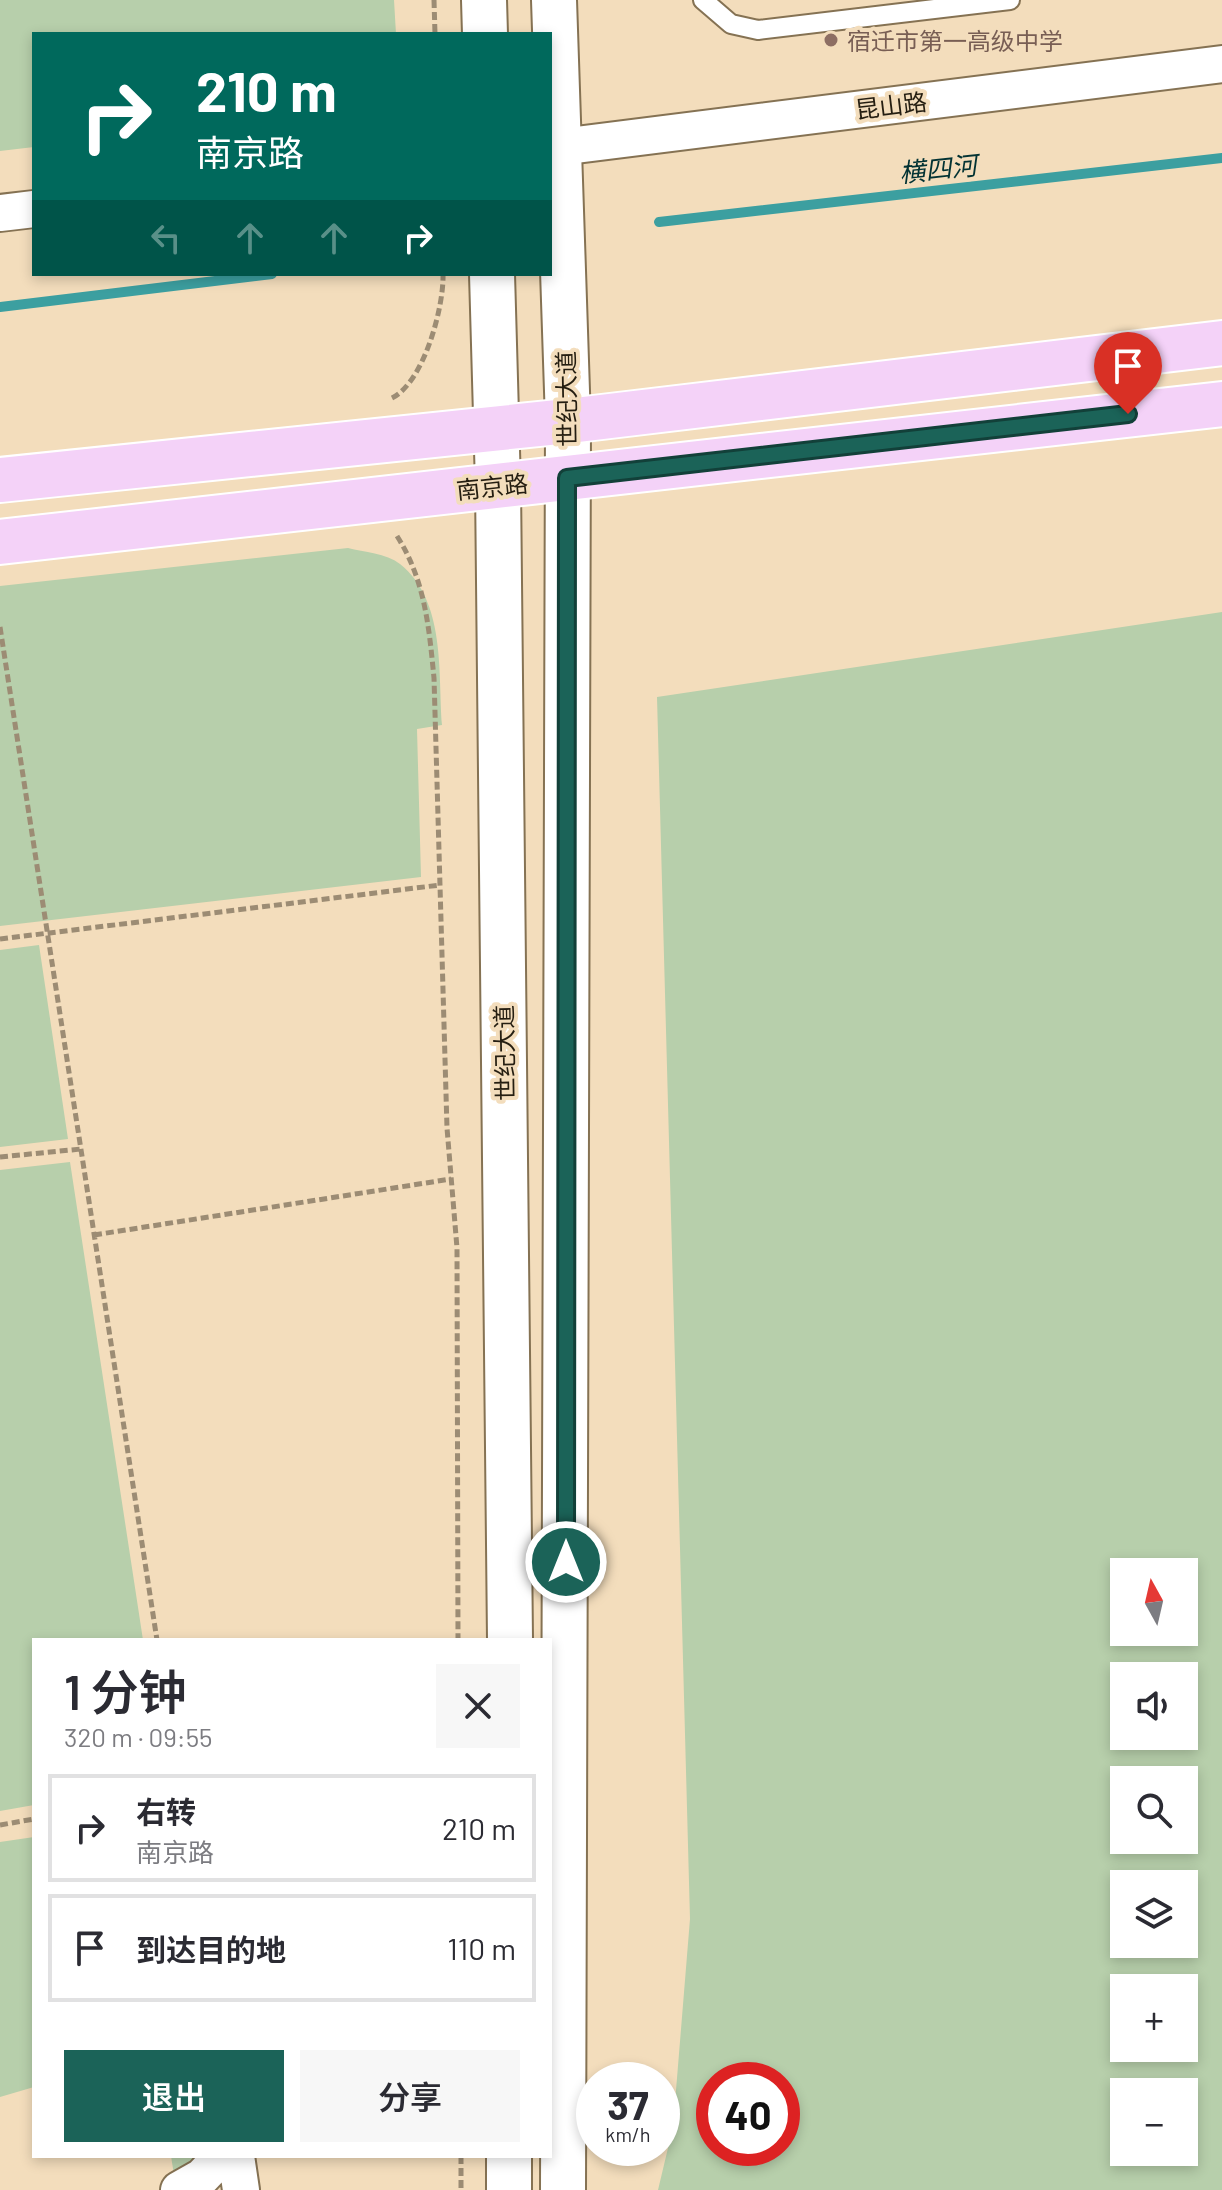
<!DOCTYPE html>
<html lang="zh">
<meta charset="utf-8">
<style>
:root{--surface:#fff;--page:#f7f7f7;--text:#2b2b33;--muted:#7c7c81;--line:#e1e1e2;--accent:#1b6358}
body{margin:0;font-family:Barlow,"Noto Sans SC",sans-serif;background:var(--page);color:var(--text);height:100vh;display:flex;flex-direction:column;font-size:30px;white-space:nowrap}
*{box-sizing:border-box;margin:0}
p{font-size:26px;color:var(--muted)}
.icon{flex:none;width:44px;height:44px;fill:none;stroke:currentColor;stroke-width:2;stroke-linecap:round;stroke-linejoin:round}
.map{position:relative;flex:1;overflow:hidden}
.drawer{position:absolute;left:32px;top:1638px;width:520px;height:520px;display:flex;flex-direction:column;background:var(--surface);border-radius:0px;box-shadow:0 4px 12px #0003}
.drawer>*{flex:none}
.guide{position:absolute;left:32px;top:32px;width:520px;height:244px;border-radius:0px;box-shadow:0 4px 12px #0003;background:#00695c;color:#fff;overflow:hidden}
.needle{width:52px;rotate:352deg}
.buttons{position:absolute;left:1110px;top:1558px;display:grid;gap:16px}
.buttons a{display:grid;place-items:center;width:88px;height:88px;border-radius:0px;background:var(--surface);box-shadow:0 4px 12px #0003;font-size:40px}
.speed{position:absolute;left:576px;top:2062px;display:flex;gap:16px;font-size:40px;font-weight:700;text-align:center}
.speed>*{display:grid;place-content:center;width:104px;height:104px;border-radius:50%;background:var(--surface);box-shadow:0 4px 12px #0003;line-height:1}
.speed small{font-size:20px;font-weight:400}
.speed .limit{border:12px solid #d22;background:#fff;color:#111}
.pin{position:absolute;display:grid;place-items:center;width:68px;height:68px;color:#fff;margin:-82px -34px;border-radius:50% 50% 50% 0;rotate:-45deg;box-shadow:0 0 8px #0007}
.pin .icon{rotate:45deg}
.me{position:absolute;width:88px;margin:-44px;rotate:0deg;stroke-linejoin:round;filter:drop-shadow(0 0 6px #0008)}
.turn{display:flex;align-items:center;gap:28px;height:168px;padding:0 32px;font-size:36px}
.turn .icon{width:104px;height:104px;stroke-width:2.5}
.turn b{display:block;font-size:56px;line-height:68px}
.lanes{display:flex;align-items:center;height:76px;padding:0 32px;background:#0003;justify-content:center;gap:40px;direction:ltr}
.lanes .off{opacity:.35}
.round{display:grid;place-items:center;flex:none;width:84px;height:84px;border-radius:0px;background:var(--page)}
.head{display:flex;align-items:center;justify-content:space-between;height:136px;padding:0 32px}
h1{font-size:48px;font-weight:600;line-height:60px}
.cta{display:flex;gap:16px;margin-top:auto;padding:16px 32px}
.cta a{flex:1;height:92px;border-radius:0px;background:var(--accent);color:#fff;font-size:32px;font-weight:600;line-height:92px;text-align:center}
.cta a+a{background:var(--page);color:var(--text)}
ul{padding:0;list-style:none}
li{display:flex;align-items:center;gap:24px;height:108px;margin:0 16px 12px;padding:0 16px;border:4px solid var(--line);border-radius:0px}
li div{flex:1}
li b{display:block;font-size:30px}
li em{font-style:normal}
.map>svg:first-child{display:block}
</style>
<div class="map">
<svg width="1222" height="2190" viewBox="0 0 1222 2190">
<rect width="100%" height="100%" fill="#f3ddbc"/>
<!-- green -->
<path fill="#b7cfab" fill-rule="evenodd" d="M0,0H394L396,34H34V147L0,151Z
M348,548C364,552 386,553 400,564C446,601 438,672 442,725L417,729L421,877L0,926V586Z
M1222,612V2190H658L673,2127L690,1919L657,697ZM1184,1572V1632H1124V1572ZM1124,1676H1184V1736H1124ZM1124,1780H1184V1840H1124ZM1184,1884V1944H1124V1884ZM1124,1988H1184V2048H1124ZM782,2080V2148H714V2080ZM1124,2092H1184V2152H1124Z
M39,945L68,1139L0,1147V950Z
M70,1162L143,1640H34V1805L0,1811V1170Z
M34,1837V2087L0,2097V1842Z
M171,2156H199L174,2175Z"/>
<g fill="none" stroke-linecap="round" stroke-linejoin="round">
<!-- stream -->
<path stroke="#3c9fa0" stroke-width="10" d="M659,222L1222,158
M0,307L272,274"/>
<!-- service casing -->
<g stroke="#857253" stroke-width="22">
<path id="service" d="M703,0L731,24L758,30L1010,0"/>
</g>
<!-- minor casing -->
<g stroke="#857253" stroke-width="40">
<path id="minor" d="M560,147L1222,64
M0,213L34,209
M236,2156L241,2190
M179,2190L202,2177L222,2156"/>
</g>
<!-- tertiary casing -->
<g stroke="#857253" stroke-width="48">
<path id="tertiary" d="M484,0L485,34
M554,0L568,421L563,2190
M492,274L498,485L510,1640
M509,2190V2156"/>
</g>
<!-- primary casing -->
<g stroke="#fff" stroke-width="48">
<path id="primary" d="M0,480L568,421L1222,343
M0,542L1222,404"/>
</g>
<!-- path -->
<path stroke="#9c8c74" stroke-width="5" stroke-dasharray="8 4" stroke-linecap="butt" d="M434,0L435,34
M392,398C424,382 444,307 443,274
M397,536C425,580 429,627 434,678L447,1128L457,1248L458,1640
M0,627L157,1640
M0,939L440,885
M0,1157L81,1149
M94,1235L451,1179
M0,1825L34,1819
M461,2156V2190"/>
<!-- service -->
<use href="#service" stroke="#fff" stroke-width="18"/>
<!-- minor -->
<use href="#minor" stroke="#fff" stroke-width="36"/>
<!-- tertiary -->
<use href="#tertiary" stroke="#fff" stroke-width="44"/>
<!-- primary -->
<use href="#primary" stroke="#f4d2f8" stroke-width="44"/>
</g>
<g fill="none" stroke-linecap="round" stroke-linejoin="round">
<!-- route casing -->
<g stroke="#124039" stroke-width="20">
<path id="route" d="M566,1562L567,478L1128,414"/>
</g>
<!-- route -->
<use href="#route" stroke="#1b6358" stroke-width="14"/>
</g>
<!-- markers -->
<circle fill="#8d6e63" stroke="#f3ddbc" stroke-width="3" cx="831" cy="40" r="8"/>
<g text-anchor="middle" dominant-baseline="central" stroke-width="8" stroke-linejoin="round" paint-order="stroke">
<!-- education labels -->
<g font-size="24" fill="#785e54" stroke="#f3ddbc" text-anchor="start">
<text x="847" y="40">宿迁市第一高级中学</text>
</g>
<!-- street labels -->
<g font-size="24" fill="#251e11" stroke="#f3ddbc">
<text transform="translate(891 105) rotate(-7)">昆山路</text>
<text transform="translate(566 399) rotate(-91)">世纪大道</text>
<text transform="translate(492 486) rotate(-6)">南京路</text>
<text transform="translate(504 1053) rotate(-91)">世纪大道</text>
</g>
<!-- water labels -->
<g font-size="26" font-style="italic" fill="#023233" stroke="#f3ddbc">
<text transform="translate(938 168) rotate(-6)">横四河</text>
</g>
</g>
</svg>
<div class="buttons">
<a><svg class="needle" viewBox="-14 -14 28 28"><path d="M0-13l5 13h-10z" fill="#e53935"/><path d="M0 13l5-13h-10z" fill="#7c7c81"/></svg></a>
<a><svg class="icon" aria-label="sound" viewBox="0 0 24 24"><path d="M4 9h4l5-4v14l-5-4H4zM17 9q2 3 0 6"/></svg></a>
<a><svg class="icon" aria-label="search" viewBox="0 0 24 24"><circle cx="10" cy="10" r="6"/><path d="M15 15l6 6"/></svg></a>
<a><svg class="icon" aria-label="layers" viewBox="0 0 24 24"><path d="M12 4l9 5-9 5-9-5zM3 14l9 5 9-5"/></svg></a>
<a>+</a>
<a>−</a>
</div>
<div class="speed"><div>37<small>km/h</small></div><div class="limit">40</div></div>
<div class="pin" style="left:1128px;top:414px;background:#d93025"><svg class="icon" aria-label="arrive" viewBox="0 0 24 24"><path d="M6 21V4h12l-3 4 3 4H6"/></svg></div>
<svg class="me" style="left:566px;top:1562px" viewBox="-20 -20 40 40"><circle r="17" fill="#1b6358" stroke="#fff" stroke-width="3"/><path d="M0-11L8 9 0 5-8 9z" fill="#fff"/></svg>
<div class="guide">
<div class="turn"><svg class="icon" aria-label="right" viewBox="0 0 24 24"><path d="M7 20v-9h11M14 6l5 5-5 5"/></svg><div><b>210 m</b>南京路</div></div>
<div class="lanes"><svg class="icon off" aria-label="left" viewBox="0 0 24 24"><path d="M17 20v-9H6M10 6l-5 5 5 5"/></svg><svg class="icon off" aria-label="ahead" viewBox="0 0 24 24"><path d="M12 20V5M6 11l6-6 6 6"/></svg><svg class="icon off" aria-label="ahead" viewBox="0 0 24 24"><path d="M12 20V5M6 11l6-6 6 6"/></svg><svg class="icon" aria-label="right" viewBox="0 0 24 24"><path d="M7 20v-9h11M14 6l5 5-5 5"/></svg></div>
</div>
<section class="drawer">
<div class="head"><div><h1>1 分钟</h1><p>320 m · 09:55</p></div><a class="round"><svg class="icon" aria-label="close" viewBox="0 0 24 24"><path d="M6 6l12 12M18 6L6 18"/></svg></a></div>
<ul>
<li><svg class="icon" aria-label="right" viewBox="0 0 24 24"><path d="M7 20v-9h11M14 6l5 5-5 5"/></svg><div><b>右转</b><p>南京路</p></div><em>210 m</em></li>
<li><svg class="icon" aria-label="arrive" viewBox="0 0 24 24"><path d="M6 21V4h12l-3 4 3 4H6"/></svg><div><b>到达目的地</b></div><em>110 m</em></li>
</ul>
<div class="cta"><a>退出</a><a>分享</a></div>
</section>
</div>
